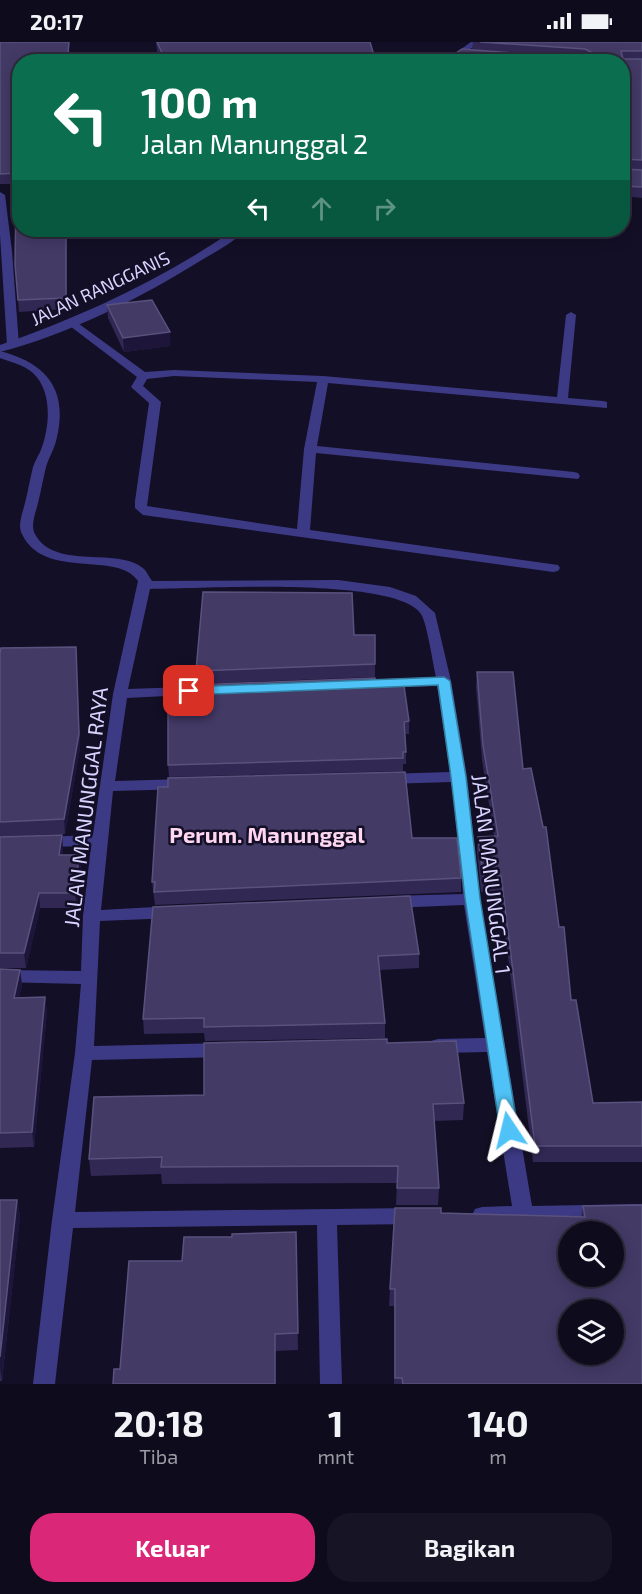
<!DOCTYPE html>
<html lang="id">
<style>
:root{--surface:#0e0b1c;--page:#171425;--text:#f1f3f6;--muted:#9b9ba3;--line:#2e2b3b;--accent:#db2777}
body{margin:0;font-family:"Exo 2",sans-serif;background:var(--page);color:var(--text);height:100vh;display:flex;flex-direction:column;font-size:22px;white-space:nowrap}
*{box-sizing:border-box;margin:0}
p{font-size:20px;color:var(--muted)}
.icon{flex:none;width:33px;height:33px;fill:none;stroke:currentColor;stroke-width:2;stroke-linecap:round;stroke-linejoin:round}
.map{position:relative;height:1342px;overflow:hidden}
.details{display:flex;flex-direction:column;background:var(--surface);flex:1}
.details>*{flex:none}
.guide{position:absolute;left:12px;top:12px;width:618px;height:183px;border-radius:24px;box-shadow:0 3px 15px #0003,0 0 0 2px var(--line);background:#0b6e4f;color:#fff;overflow:hidden}
.tools{position:absolute;left:558px;top:1179px;display:grid;gap:12px}
.tools a{display:grid;place-items:center;width:66px;height:66px;border-radius:50%;background:var(--surface);box-shadow:0 3px 15px #0003,0 0 0 2px var(--line);font-size:30px}
.pin{position:absolute;display:grid;place-items:center;width:51px;height:51px;color:#fff;margin:-26px;border-radius:12px;box-shadow:0 3px 9px #0006}
.me{position:absolute;width:66px;margin:-33px;rotate:350deg;stroke-linejoin:round;filter:drop-shadow(0 0 4px #0008)}
.turn{display:flex;align-items:center;gap:21px;height:126px;padding:0 30px;font-size:27px}
.turn .icon{width:78px;height:78px;stroke-width:2.5}
.turn b{display:block;font-size:42px;line-height:51px}
.lanes{display:flex;align-items:center;height:57px;padding:0 30px;background:#0003;justify-content:center;gap:30px;direction:ltr}
.lanes .off{opacity:.35}
.eta{display:flex;justify-content:space-evenly;align-items:center;height:102px;text-align:center}
.eta b{font-size:36px;font-weight:700;line-height:42px}
.primary-button{display:flex;gap:12px;margin-top:auto;padding:12px 30px}
.primary-button a{flex:1;height:69px;border-radius:24px;background:var(--accent);color:#fff;font-size:24px;font-weight:700;line-height:69px;text-align:center}
.primary-button a+a{background:var(--page);color:var(--text)}
.status{display:flex;justify-content:space-between;align-items:center;height:42px;padding:0 30px;background:var(--surface);direction:ltr}
.status svg{height:16px;fill:currentColor}
.map>svg:first-child{display:block}
</style>
<div class="status"><b>20:17</b><svg viewBox="0 0 49 12"><path d="M0 12V9h3v3zM5 12V6h3v6zM10 12V3h3v9zM15 12V0h3v12zM26 1h20v11H26zM47 4h2v5h-2z"/></svg></div>
<div class="map">
<svg width="642" height="1342" viewBox="0 0 642 1342">
<rect width="100%" height="100%" fill="#130f26"/>
<g fill="none" stroke-linecap="round" stroke-linejoin="round">
<!-- minor -->
<path fill="#3d3a85" fill-rule="evenodd" d="M0,150L5,153L12,209L19,303L13,306L7,303L0,193Z
M571,270L576,273L568,356L603,359L607,360V366L328,341L317,404L574,430L578,431L580,434L578,437L316,411L310,488L558,523L560,526L558,529L553,530L143,473L135,466V459L149,361L131,345L137,335L66,281L71,278L75,279L145,330L174,328L323,334L557,355L566,273ZM174,334L317,340L304,407L297,487L147,464L161,360L143,344L147,337Z
M0,309C46,321 68,347 57,395C55,406 49,415 46,425C43,437 41,449 38,461C36,470 30,483 35,492C54,529 120,504 144,527C147,530 149,535 152,539L338,538L390,545L416,554L435,571L451,639L467,735L480,857L532,1164L642,1162V1178L482,1181L475,1179L472,1173L475,1167L482,1165L512,1164L487,1010L438,1011L431,1009L429,1004L431,999L438,997L485,996L464,863L391,866L385,864L383,860L385,856L391,854L463,852L452,740L385,742L377,737L385,732L450,730L437,644L357,646L350,642L357,638L436,635C433,622 427,581 421,572C395,534 199,547 150,547L128,647L186,645L193,649L186,653L127,656L115,739L187,737L195,742L187,747L113,749L101,868L173,864L179,866L182,870L179,874L173,876L100,879L94,1004L225,1001L232,1003L234,1008L232,1013L225,1015L92,1018L75,1170L413,1166L420,1168L423,1174L420,1180L413,1182L337,1183L342,1342H320L317,1183L73,1186L55,1342H33L52,1178L75,1011L81,942L0,940V928L81,929L83,874L91,804L44,805L38,804L36,800L38,796L44,795L93,793L113,652L138,539C118,508 44,539 22,492C17,483 23,470 25,461C28,449 30,437 33,425C35,418 40,412 42,405C50,382 52,349 33,331C24,323 11,320 0,316Z"/>
<!-- tertiary -->
<path fill="#3d3a85" fill-rule="evenodd" d="M471,0H480L453,20H443Z
M234,188H245C233,201 215,210 200,219C139,257 69,292 0,310V303C83,274 161,238 234,188Z"/>
</g>
<!-- wall -->
<path fill="#312854" d="M0,0H70L69,20H20V188H76V189H67V267L19,270L15,222L19,146L18,142H0Z
M156,0L376,20H144V14L159,13L157,9Z
M473,0H642V156L622,154V20L472,8Z
M107,263L170,304L124,310L108,276Z
M354,593H375V635L197,642L196,629Z
M76,605L80,706L65,792L9,794L62,793L63,807L62,813H79L81,827L77,866H40L26,926H0V611Z
M477,630L523,727L559,885L571,958L593,1061L642,1060V1120H533L500,849L481,850L477,810L478,795L494,794L482,718L476,645Z
M375,645L409,679V692H405L406,710V722H403V729L169,735L168,723Z
M412,796L461,836V850L155,863L152,840Z
M153,865L419,912V926L379,928L385,981V996L205,999L204,991L144,992L143,977Z
M0,927L20,928L22,943L19,956L45,955L47,970L34,1105L0,1106Z
M387,1001L464,1061L463,1078L434,1079L439,1146L438,1163H396L397,1141L162,1142L161,1132L91,1134L89,1117L204,1053Z
M0,1158H17L20,1175L2,1339H0Z
M583,1164L642,1342H394V1264H389L390,1247L441,1171L581,1175Z
M296,1190L298,1308L276,1309L120,1327L182,1219L232,1195Z"/>
<!-- shaded-wall -->
<path fill="#1d163a" d="M69,0H70L69,20H67Z
M66,188L67,189V267L66,256Z
M170,290V304L124,310L123,296Z
M76,605L80,706L65,792L64,777Z
M62,793L63,807L60,828L59,813Z
M79,813L81,827L77,866L75,851Z
M39,851L40,866L26,926L24,911Z
M20,928L22,943L16,971L14,956Z
M45,955L47,970L34,1105L32,1090Z
M17,1158L20,1175L2,1339L0,1327V1315Z"/>
<!-- building -->
<path fill="#433a66" stroke="#5a527e" stroke-width="1.5" fill-rule="evenodd" d="M0,0H69L67,20H20V136H17L18,131L0,132Z
M157,0H370L376,20H145L144,14L163,13Z
M480,0H642V9H621L623,17H642V118L622,117V20H447L453,13L462,7L538,13H589L591,10L585,7Z
M622,125L623,127L642,128V145L622,144Z
M20,142V188H66V256L18,258L15,222L16,158Z
M152,258L170,290L123,296L107,263Z
M203,550L352,551L354,593H375V622L196,629Z
M76,605L79,692L64,777L0,780V611L1,606Z
M477,630H513L523,727L531,726L543,785H546L559,885H564L571,958H576L593,1061L642,1060V1104H535L501,834H483L478,795L498,794L483,703Z
M375,636V645L404,644L409,679L404,680L406,710H403V716L168,723V644Z
M405,730L412,796H457L461,836L154,850L155,840H152L158,745H168V736Z
M62,793L59,813H79L75,851H39L24,911H0V795Z
M410,854L419,912L378,914L385,981L204,985V976L143,977L153,865Z
M0,927L20,928L14,956L45,955L32,1090L0,1091Z
M387,997V1001L456,999L464,1061L433,1062L439,1146H397L398,1124L161,1125L162,1115L89,1117L94,1055L204,1053V1001Z
M0,1158H17L0,1315Z
M642,1163V1342H403L402,1336H395V1247H390L395,1166H441V1171L585,1175L583,1164ZM568,1190H614V1234H568ZM568,1268H614V1312H568Z
M296,1190L298,1291L275,1292V1342H113L114,1327H120L129,1219H182L184,1195H232V1192Z"/>
<!-- route -->
<path fill="#4fc3f7" stroke="#337fa1" stroke-width="1.5" d="M444,635L450,639L466,735L480,856L518,1088L515,1092L509,1094L503,1092L500,1088L465,856L451,735L438,643L189,653L183,649L189,645Z"/>
<g text-anchor="middle" dominant-baseline="central" stroke-width="5" stroke-linejoin="round" paint-order="stroke">
<!-- far-street labels -->
<g font-size="18" fill="#d9d4ff" stroke="#130f26">
<text transform="translate(100 246) rotate(-25)">JALAN RANGGANIS</text>
</g>
<!-- street labels -->
<g font-size="21" fill="#d9d4ff" stroke="#130f26">
<text transform="translate(85 765) rotate(-83)">JALAN MANUNGGAL RAYA</text>
<text transform="translate(492 832) rotate(83)">JALAN MANUNGGAL 1</text>
</g>
<!-- neighbourhood labels -->
<g font-size="22" font-weight="bold" fill="#ffd6f0" stroke="#130f26">
<text x="267" y="792">Perum. Manunggal</text>
</g>
</g>
</svg>
<div class="tools">
<a><svg class="icon" aria-label="search" viewBox="0 0 24 24"><circle cx="10" cy="10" r="6"/><path d="M15 15l6 6"/></svg></a>
<a><svg class="icon" aria-label="layers" viewBox="0 0 24 24"><path d="M12 4l9 5-9 5-9-5zM3 14l9 5 9-5"/></svg></a>
</div>
<div class="pin" style="left:189px;top:649px;background:#d93025"><svg class="icon" aria-label="arrive" viewBox="0 0 24 24"><path d="M6 21V4h12l-3 4 3 4H6"/></svg></div>
<svg class="me" style="left:509px;top:1088px" viewBox="-20 -20 40 40"><path d="M0-17L14 15 0 8-14 15z" fill="#4fc3f7" stroke="#fff" stroke-width="4"/></svg>
<div class="guide">
<div class="turn"><svg class="icon" aria-label="left" viewBox="0 0 24 24"><path d="M17 20v-9H6M10 6l-5 5 5 5"/></svg><div><b>100 m</b>Jalan Manunggal 2</div></div>
<div class="lanes"><svg class="icon" aria-label="left" viewBox="0 0 24 24"><path d="M17 20v-9H6M10 6l-5 5 5 5"/></svg><svg class="icon off" aria-label="ahead" viewBox="0 0 24 24"><path d="M12 20V5M6 11l6-6 6 6"/></svg><svg class="icon off" aria-label="right" viewBox="0 0 24 24"><path d="M7 20v-9h11M14 6l5 5-5 5"/></svg></div>
</div>
</div>
<section class="details">
<div class="eta">
<div><b>20:18</b><p>Tiba</p></div>
<div><b>1</b><p>mnt</p></div>
<div><b>140</b><p>m</p></div>
</div>
<div class="primary-button"><a>Keluar</a><a>Bagikan</a></div>
</section>
